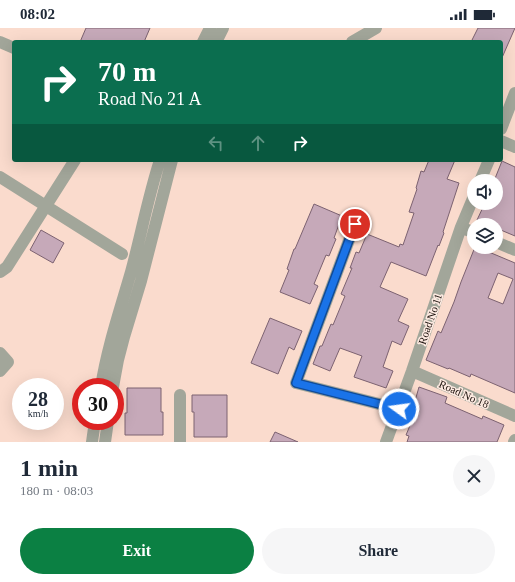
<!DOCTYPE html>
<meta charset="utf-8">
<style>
:root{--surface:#fff;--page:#f6f6f7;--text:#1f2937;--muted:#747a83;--accent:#0b8043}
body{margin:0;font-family:Georgia,serif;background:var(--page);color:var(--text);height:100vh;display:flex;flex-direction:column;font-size:15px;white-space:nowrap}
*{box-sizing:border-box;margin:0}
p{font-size:13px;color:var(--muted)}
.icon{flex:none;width:22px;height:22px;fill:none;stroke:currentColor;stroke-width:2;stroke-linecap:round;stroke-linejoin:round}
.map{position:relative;height:414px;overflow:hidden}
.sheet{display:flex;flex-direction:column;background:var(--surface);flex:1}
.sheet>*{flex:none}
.hud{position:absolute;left:12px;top:12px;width:491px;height:122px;border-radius:4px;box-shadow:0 4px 16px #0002;background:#0b6e4f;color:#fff;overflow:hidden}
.tools{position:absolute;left:467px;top:146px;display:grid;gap:8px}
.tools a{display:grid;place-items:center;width:36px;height:36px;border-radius:50%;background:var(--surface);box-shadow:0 4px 16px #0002;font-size:20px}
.speed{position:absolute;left:12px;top:350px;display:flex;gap:8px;font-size:20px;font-weight:700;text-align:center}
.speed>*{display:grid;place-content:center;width:52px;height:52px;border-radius:50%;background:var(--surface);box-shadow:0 4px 16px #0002;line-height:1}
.speed small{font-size:10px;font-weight:400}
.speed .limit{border:6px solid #d22;background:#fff;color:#111}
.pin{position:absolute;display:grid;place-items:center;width:34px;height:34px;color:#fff;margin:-17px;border:2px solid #fff;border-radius:50%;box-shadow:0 1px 4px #0007}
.me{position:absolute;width:44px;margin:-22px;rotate:284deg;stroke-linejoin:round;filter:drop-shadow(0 0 3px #0008)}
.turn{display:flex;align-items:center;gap:14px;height:84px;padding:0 20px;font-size:18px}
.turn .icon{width:52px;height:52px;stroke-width:2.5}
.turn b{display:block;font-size:28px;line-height:34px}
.lanes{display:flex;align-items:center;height:38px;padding:0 20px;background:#0003;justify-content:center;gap:20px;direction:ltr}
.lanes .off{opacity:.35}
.round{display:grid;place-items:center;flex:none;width:42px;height:42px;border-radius:21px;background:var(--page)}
.head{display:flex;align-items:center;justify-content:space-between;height:68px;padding:0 20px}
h1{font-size:24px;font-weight:700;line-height:30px}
.primary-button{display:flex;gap:8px;margin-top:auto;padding:8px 20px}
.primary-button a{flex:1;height:46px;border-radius:24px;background:var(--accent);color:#fff;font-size:16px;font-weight:700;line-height:46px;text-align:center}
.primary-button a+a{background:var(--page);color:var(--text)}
.status{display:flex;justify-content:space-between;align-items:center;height:28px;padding:0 20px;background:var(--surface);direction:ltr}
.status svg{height:11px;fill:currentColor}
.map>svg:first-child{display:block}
</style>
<div class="status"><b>08:02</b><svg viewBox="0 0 49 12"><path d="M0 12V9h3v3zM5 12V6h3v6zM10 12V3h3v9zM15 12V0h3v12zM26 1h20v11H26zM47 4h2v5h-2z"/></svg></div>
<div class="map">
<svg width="515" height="414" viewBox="0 0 515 414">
<rect width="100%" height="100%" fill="#fadbcd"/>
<!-- building -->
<path fill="#c6a9b9" stroke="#7c6271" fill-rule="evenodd" d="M86,0H150L144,14H80Z
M478,0H515L501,32V14H476L472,12Z
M429,132H455L447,151L459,155L443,204L444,205L439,218L438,217L426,248L391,234L380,259L408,271L398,293L409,298L401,317L392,313L383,339L393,343L386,360L354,349L362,328L340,320L330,343L313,336L320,318H322L331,296L333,297L345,268L341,266L352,240H350L356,224L359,225L367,206L399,219L400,216L403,217L414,185L409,184L417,161L416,160L421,143L424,144Z
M502,133L515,139V208L496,200V197H489L477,192L485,175H496V153H494Z
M314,176L342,188L334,210L336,211L329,228L326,227L314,256L318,258L310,276L280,264L289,242L287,241L294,221H295Z
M41,202L64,215L53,235L30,222Z
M475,219H477L515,235V365L471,346L470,349L449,340L448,341L426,332L438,303L441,305L454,274L461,254ZM498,245L513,251L503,276L488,270Z
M270,290L302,303L294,322L289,319L278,346L251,335Z
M419,359L447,369L445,375L482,391L483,388L504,397L497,414H407L409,408L406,407L414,388L411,387Z
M127,360H161V384H163V407H125V385H127Z
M192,367H227V409H194V384H192Z
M275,404L298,414H270Z"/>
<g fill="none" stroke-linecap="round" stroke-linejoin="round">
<!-- minor -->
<path stroke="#a2a69a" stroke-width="12" d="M0,14L14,20
M203,14L210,0
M216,14L223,0
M352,14L376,0
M501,101L515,65
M501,113L515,119
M0,149L122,226
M480,153L489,132
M355,196L296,355L399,381
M461,199L474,205
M496,214L515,222
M0,244L7,239L75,132
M0,325L8,334L0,343
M412,343L515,388
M101,359C107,320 120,282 131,244C141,207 148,169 160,132
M113,359L118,332L124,309L141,253L172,132
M180,367V414
M92,414L95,393
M105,414L108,393
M386,414L412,343L461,199L474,168
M514,414L515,412"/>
</g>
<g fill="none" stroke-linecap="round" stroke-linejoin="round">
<!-- route casing -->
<g stroke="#114b97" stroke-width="10">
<path id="route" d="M355,196L296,355L399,381"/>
</g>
<!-- route -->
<use href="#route" stroke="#1a73e8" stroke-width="7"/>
</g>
<g text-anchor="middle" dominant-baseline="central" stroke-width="3" stroke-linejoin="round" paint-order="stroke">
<!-- street labels -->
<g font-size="11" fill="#1d130e" stroke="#feebe2">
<text transform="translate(430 291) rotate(-71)">Road No 11</text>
<text transform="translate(464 366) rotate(24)">Road No 18</text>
</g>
</g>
</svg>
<div class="tools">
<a><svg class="icon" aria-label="sound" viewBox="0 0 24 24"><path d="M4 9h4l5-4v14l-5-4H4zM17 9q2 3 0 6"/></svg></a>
<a><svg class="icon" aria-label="layers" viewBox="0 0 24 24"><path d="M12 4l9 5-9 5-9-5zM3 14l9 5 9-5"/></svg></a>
</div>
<div class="speed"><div>28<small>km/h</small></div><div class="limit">30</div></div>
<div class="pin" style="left:355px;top:196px;background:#d93025"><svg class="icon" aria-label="arrive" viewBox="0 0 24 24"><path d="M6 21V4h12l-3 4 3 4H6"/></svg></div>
<svg class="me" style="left:399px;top:381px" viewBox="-20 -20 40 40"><circle r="17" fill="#1a73e8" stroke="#fff" stroke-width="3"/><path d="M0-11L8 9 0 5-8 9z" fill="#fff"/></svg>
<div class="hud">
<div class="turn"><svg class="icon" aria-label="right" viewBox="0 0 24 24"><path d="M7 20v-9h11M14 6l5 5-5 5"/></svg><div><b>70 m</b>Road No 21 A</div></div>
<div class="lanes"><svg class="icon off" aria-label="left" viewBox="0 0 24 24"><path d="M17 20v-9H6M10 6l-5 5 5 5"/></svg><svg class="icon off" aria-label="ahead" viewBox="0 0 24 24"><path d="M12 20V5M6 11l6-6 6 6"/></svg><svg class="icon" aria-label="right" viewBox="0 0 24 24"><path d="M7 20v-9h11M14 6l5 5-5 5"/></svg></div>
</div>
</div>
<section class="sheet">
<div class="head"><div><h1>1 min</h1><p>180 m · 08:03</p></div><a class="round"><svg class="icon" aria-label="close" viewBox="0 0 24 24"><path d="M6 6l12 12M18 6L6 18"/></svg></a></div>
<div class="primary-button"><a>Exit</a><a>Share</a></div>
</section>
